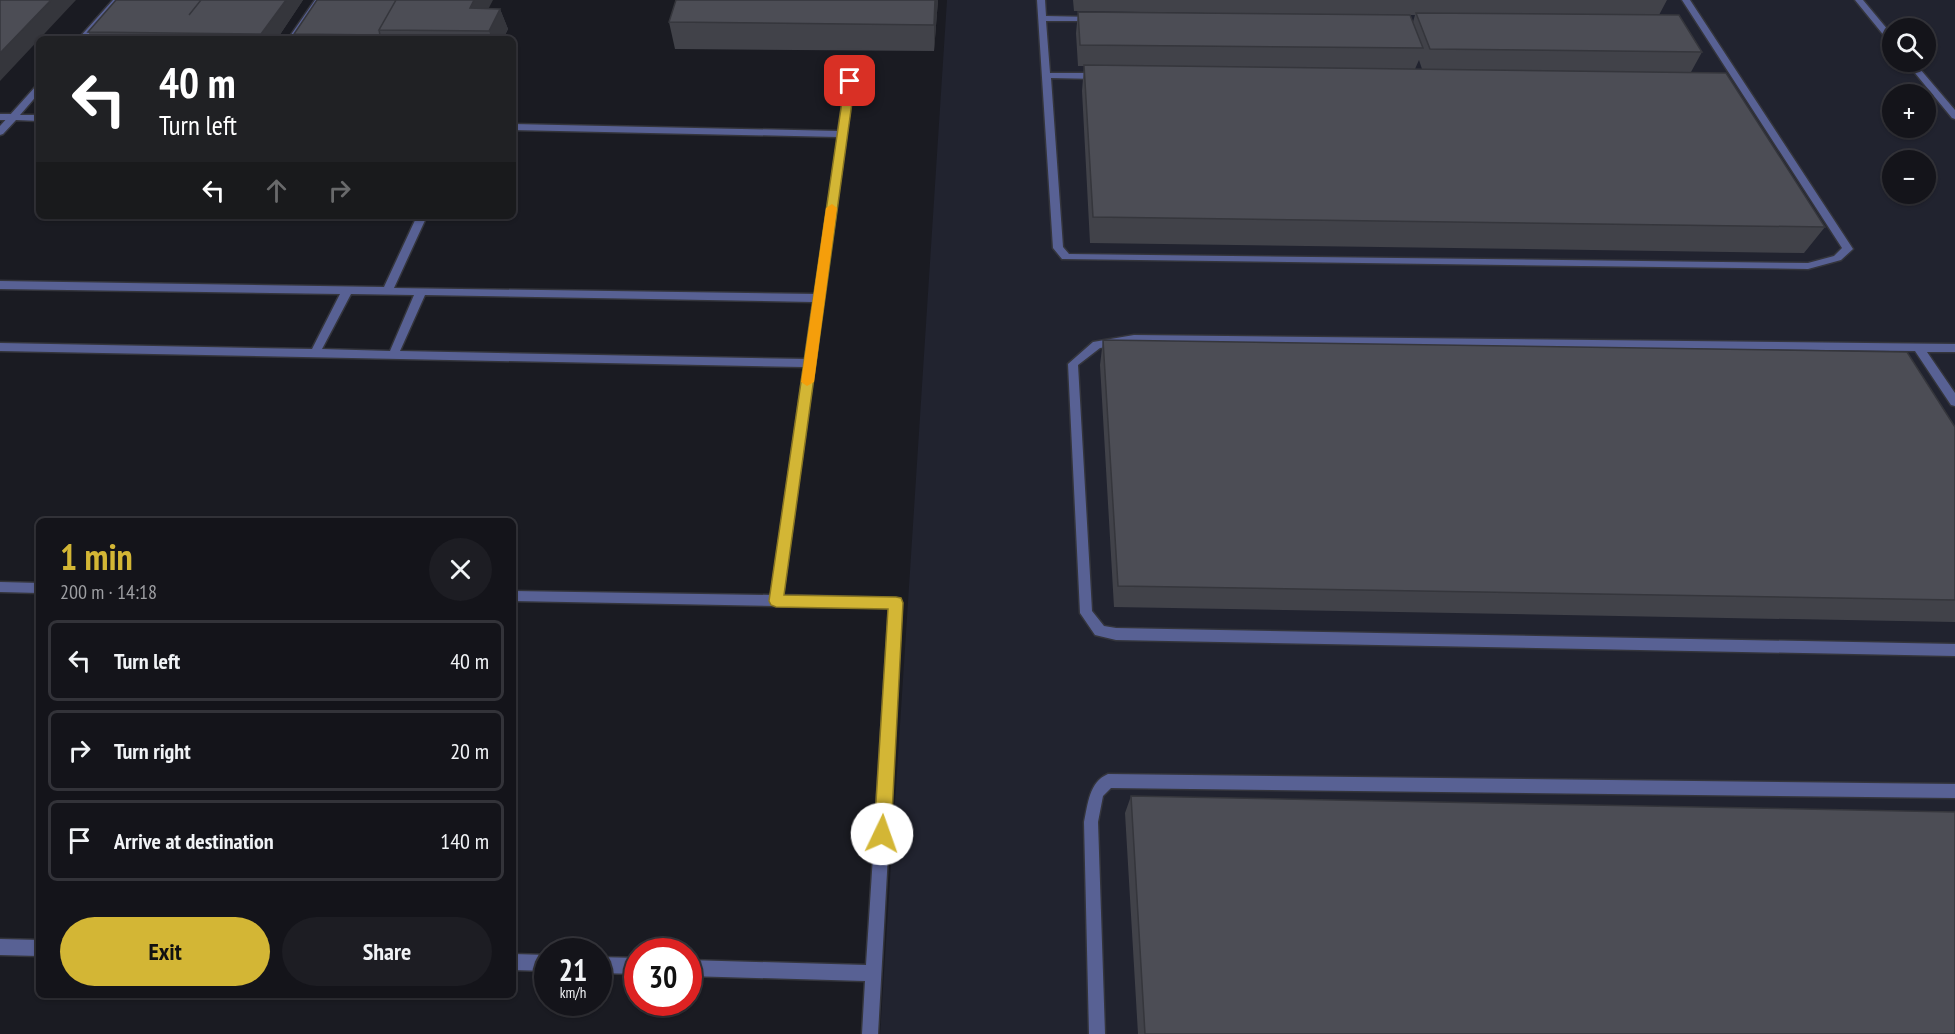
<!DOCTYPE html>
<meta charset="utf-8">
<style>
:root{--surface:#14141a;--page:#1d1d23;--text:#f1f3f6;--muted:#9d9ea2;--line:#333339;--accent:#d3b635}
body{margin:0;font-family:"PT Sans Narrow",sans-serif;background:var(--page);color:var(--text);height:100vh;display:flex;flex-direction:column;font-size:22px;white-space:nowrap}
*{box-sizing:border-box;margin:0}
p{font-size:20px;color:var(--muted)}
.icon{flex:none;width:33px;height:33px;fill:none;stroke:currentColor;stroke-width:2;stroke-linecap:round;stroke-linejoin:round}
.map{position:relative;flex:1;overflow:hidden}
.details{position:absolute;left:36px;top:518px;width:480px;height:480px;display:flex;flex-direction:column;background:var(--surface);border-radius:9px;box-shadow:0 2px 4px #0004,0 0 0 2px var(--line)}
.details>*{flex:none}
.banner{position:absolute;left:36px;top:36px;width:480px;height:183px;border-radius:9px;box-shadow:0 2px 4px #0004,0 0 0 2px var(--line);background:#202124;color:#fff;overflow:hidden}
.controls{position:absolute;left:1882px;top:18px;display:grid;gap:12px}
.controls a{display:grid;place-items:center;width:54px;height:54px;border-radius:50%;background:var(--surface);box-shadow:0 2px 4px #0004,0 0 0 2px var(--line);font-size:30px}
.speed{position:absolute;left:534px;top:938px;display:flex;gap:12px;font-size:30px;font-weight:700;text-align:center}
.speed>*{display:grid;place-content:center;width:78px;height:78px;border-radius:50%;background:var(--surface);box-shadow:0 2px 4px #0004,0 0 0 2px var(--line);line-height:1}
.speed small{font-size:15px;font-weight:400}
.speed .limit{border:9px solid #d22;background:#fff;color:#111}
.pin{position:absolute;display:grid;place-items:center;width:51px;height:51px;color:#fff;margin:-26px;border-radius:12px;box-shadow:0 3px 9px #0006}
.me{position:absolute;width:66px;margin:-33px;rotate:3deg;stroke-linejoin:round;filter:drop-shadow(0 0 4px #0008)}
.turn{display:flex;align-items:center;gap:21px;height:126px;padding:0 24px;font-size:27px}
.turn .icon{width:78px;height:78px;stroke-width:2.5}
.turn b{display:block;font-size:42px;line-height:51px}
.lanes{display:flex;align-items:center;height:57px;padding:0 24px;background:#0003;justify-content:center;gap:30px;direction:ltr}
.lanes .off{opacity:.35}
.round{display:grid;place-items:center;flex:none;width:63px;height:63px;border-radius:32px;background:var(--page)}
.head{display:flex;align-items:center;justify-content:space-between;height:102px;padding:0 24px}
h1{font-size:36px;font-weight:700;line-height:45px;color:var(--accent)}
.primary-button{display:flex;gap:12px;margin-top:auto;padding:12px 24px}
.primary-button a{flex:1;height:69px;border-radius:36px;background:var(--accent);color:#111;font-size:24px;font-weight:700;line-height:69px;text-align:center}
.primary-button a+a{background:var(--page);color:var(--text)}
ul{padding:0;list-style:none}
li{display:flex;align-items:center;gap:18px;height:81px;margin:0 12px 9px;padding:0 12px;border:3px solid var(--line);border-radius:9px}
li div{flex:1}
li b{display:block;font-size:22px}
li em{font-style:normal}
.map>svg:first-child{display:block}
</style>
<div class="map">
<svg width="1955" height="1034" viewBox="0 0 1955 1034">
<rect width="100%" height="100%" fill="#1a1b22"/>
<!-- built -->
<path fill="#21232f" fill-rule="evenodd" d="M947,0H1955V1034H880ZM1893,28H1926V62H1893ZM1893,94H1926V128H1893ZM1893,160H1926V194H1893Z"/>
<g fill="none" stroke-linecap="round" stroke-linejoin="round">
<!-- lane casing -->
<g stroke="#34353c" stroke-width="3">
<path id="lane" d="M315,0H323L296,39H288Z
M1037,0H1045L1046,16L1092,17L1096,19L1092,21H1046L1050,73H1098L1102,76L1098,79L1051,78L1063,247L1069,254L1808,263L1834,256L1842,248L1682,0H1690L1853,249L1841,260L1808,269L1062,259L1053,248Z
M0,114H13L17,117L13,120H0Z
M1134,335L1955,344V352H1927L1955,393V406L1951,405L1915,351L1134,343L1100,348L1078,365L1092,611L1104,626L1116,628L1955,644V656L1116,640L1095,635L1080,613L1068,364L1093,342Z
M1108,774L1955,784V798L1111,788L1103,796L1098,822L1105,1034H1089L1084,822C1088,804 1089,782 1108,774Z"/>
</g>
<!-- street casing -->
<g stroke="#34353c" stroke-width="3">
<path id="street" d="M113,0H121L87,39H78Z
M1855,0H1863L1893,36V43H1890Z
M1906,62H1914L1955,110V119L1952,118Z
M850,78L854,81L783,595L896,598L900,599L902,603L878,1034H862L865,981L688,976V960L866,965L889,608L513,601V591L771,595L804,367L0,351V343L312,349L340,294L0,289V281L384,287L417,216H427L394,288L815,294L838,137L513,130V124L838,131L846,81ZM351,294L414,295L390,351L322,349ZM425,295L813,302L805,359L400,351Z
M39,85V93L20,115H39V121L16,120L3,134L0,135V126L36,86Z
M0,582L39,583V593L0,592Z
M0,939L39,940V956L0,955Z
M513,954L548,955V971L513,970Z
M598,957L638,958V974L598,973Z"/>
</g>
<!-- lane -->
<use href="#lane" fill="#586194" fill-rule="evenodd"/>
<!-- street -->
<use href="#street" fill="#586194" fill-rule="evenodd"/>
</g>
<!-- wall -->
<path fill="#414249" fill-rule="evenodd" d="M303,0L277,39H93L88,32Z
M938,0L934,51L675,49L669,22Z
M1073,0H1667L1659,15L1702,52L1691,72L1825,227L1804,253L1090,243L1082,91L1084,66H1078L1076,33L1078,12L1280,14L1074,11ZM1410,15H1415L1413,22ZM1419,60L1422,69H1415Z
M489,8L500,9L508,29L503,39H297L294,34Z
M1103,340L1955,427V622L1114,607L1100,365Z
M1131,796L1955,1034H1138L1125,813Z"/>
<!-- shaded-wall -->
<path fill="#35363c" d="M51,0H76L0,81V53Z
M286,0H303L277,39H264L261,34Z
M474,0H493L478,29L470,8Z
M935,0H938L934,51V25Z
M500,9L508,29L503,39H492L489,31Z"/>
<!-- building -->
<path fill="#4c4d55" stroke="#35363c" stroke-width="1.5" d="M0,0H51L0,53Z
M116,0H201L189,15L201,0H286L261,34L88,32Z
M317,0H396L379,30L380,35L294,34Z
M396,0H474L470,8L500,9L489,31L379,30Z
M676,0H935L934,25L669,22Z
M1078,12L1410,15L1423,48L1080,45Z
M1416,13L1679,15L1702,52L1430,49Z
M1084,65L1726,73L1825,227L1093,217Z
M1103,340L1907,352L1955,427V600L1118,586Z
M1131,796L1955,812V1034H1145Z"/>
<!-- route -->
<path fill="#d3b635" stroke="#897622" stroke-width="1.5" d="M850,78L855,81L784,595L896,597L901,598L903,603L891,834L888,840L882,843L877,840L874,834L888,609L776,607L771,605L769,601L845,81Z"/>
<!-- slow -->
<path fill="#f59e0b" d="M832,204L837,208L814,382L807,386L801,382L826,208Z"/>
</svg>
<div class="controls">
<a><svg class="icon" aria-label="search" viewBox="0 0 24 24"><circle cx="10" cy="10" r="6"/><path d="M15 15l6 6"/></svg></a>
<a>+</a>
<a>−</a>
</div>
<div class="speed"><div>21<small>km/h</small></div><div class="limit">30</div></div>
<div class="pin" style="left:850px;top:81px;background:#d93025"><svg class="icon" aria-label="arrive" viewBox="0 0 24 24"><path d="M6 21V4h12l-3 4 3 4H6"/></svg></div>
<svg class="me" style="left:882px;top:834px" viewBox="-20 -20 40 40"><circle r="19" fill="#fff"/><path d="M0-13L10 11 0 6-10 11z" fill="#d3b635"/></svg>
<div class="banner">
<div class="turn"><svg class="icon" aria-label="left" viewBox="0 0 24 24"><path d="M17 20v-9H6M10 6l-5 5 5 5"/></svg><div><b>40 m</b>Turn left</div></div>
<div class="lanes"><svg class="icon" aria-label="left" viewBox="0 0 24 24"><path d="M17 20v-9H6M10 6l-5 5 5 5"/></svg><svg class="icon off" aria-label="ahead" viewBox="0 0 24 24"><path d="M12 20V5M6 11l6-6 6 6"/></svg><svg class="icon off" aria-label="right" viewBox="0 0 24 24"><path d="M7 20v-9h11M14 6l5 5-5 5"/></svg></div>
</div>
<section class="details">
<div class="head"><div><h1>1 min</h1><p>200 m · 14:18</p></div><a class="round"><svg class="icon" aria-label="close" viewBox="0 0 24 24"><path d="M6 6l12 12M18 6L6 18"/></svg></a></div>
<ul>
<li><svg class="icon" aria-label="left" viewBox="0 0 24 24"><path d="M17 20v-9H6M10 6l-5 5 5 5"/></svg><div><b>Turn left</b></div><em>40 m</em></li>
<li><svg class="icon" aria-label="right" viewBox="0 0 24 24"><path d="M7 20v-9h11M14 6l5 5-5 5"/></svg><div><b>Turn right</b></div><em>20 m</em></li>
<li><svg class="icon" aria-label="arrive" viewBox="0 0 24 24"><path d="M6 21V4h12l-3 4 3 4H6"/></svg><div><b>Arrive at destination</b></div><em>140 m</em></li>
</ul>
<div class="primary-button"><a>Exit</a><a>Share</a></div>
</section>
</div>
